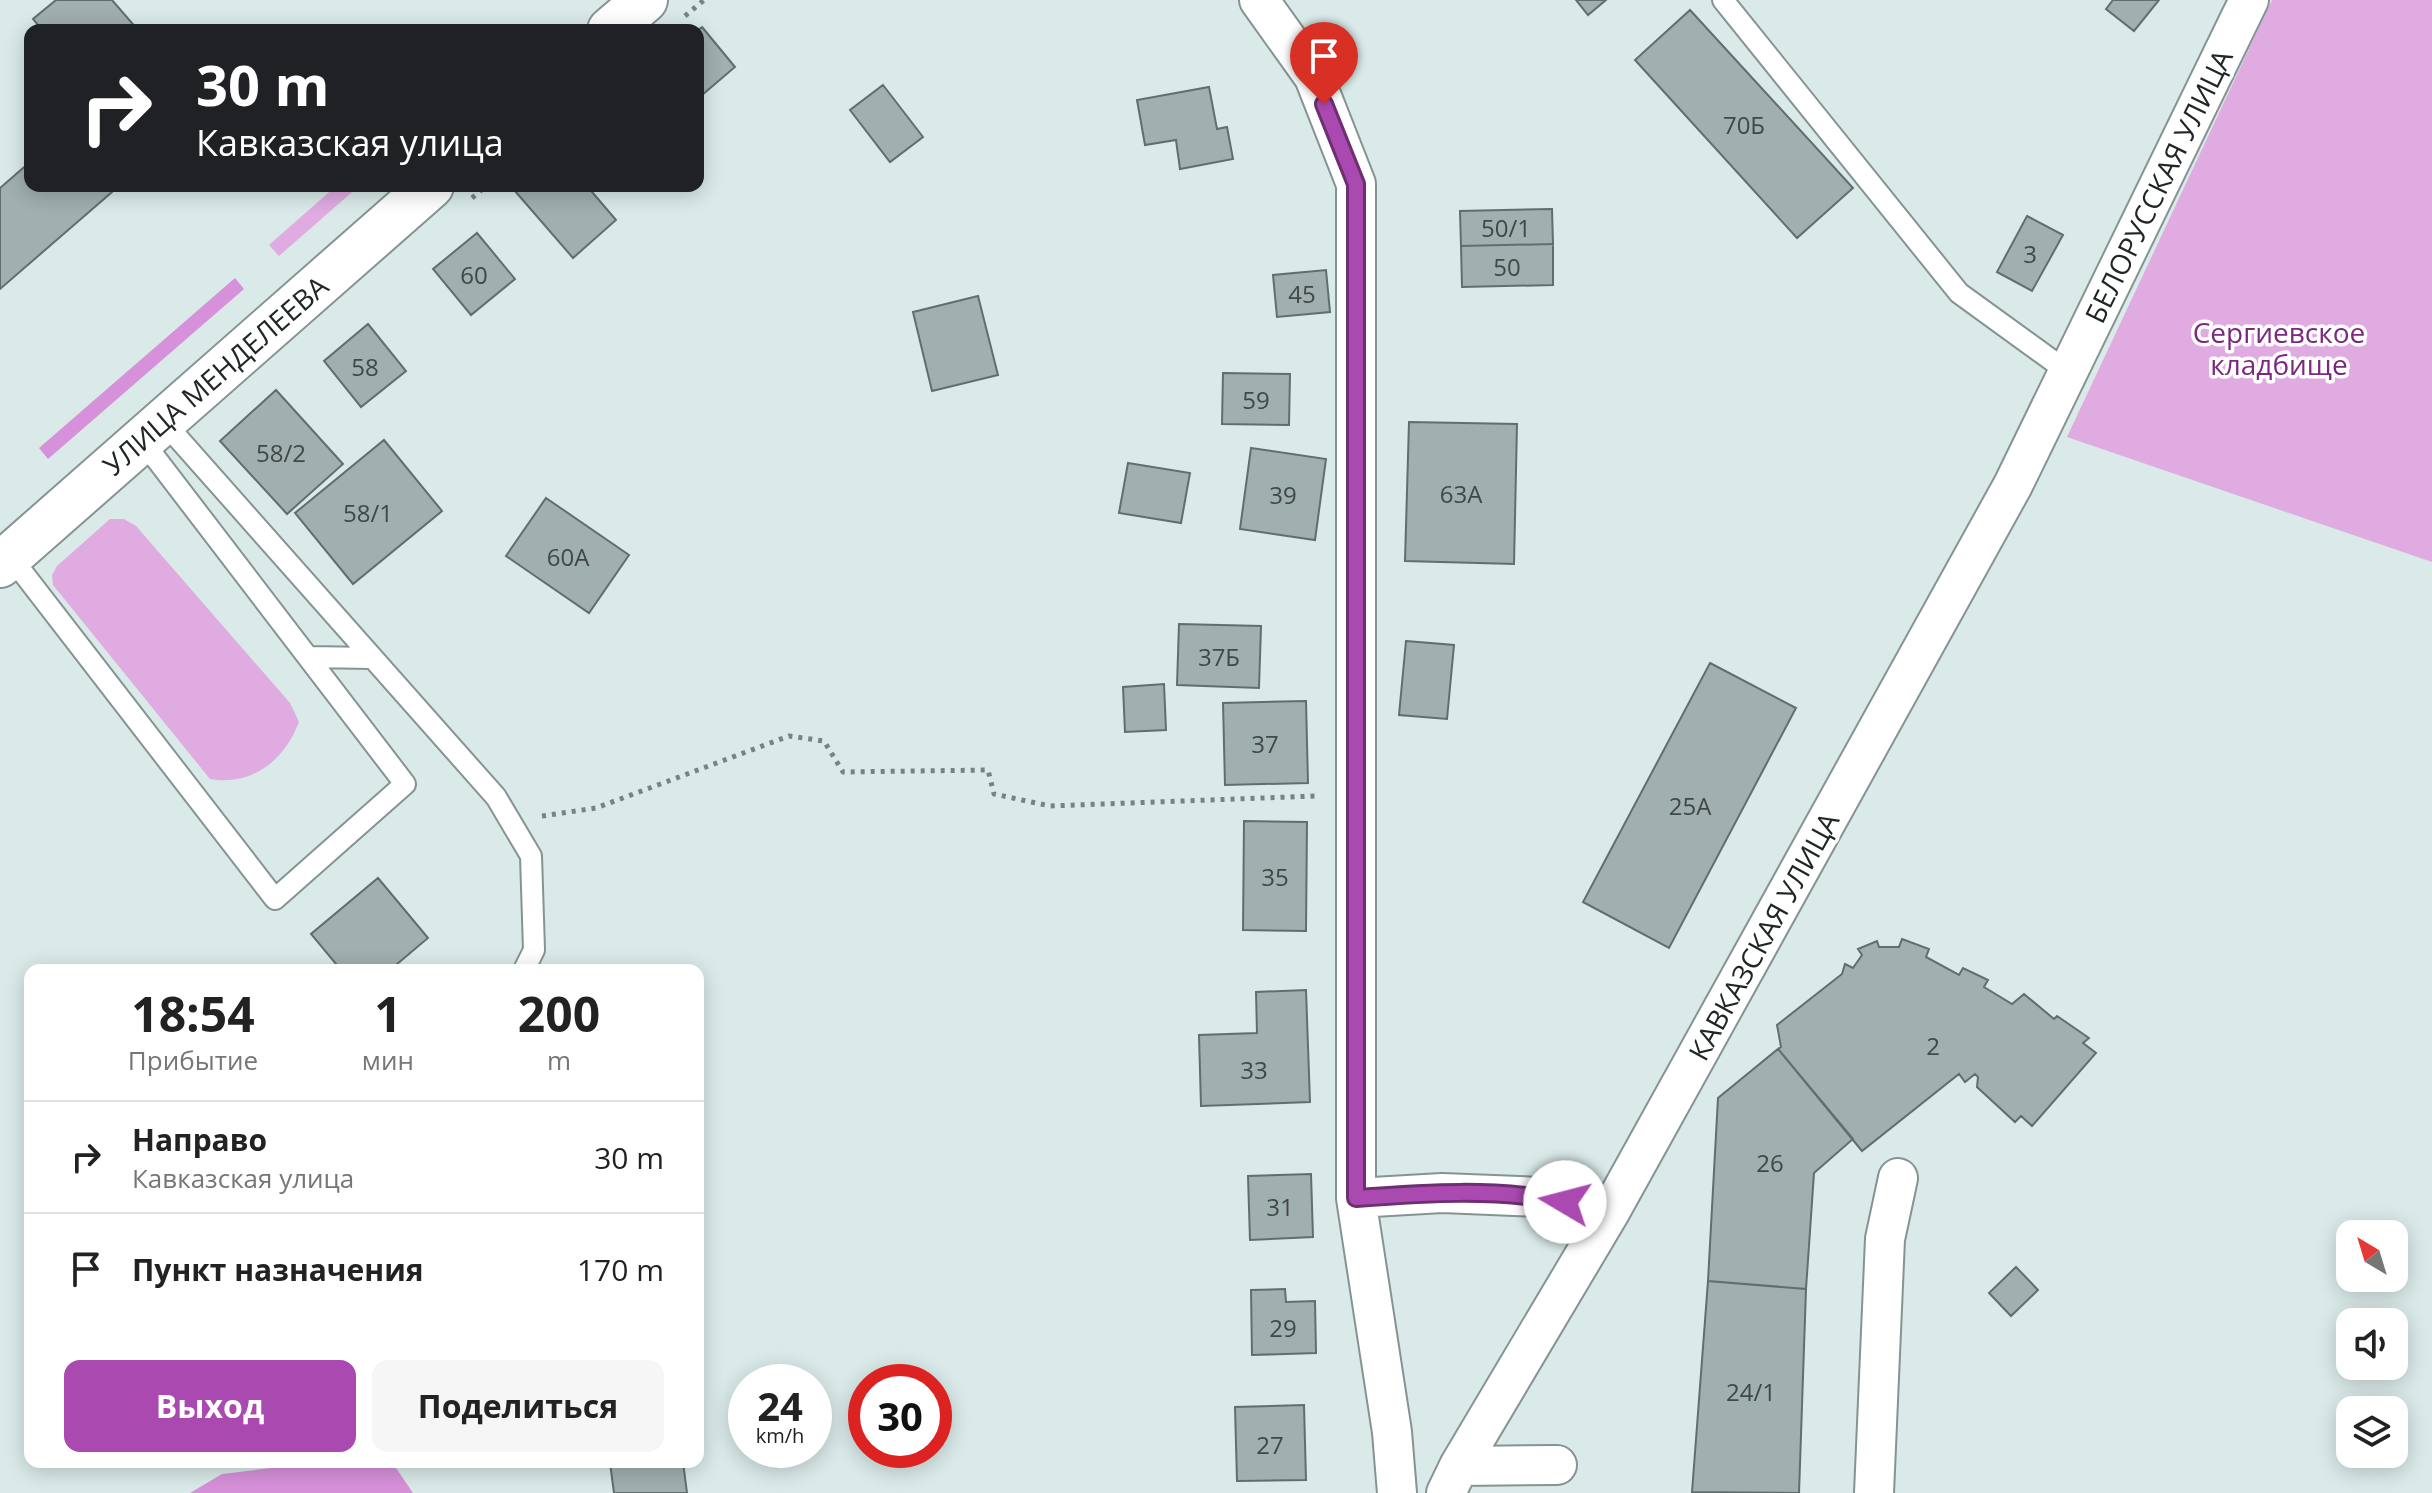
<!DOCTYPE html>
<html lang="ru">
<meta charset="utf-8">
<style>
:root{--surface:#fff;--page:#f6f6f6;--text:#222;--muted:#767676;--line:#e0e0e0;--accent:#aa49b0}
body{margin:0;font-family:"Open Sans",sans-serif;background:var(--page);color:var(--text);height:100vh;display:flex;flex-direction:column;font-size:30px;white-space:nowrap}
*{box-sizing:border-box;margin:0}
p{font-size:26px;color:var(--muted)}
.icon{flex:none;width:44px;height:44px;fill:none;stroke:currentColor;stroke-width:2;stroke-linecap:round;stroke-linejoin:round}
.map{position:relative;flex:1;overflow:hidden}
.side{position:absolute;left:24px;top:964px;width:680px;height:504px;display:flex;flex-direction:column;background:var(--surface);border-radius:16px;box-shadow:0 4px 20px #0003}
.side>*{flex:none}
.top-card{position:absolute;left:24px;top:24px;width:680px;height:168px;border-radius:16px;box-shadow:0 4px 20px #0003;background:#202124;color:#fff;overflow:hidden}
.needle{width:52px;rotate:322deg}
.tools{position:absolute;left:2336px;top:1220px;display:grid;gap:16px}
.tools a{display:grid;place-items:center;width:72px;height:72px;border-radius:16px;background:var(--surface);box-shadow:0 4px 20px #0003;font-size:40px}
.speed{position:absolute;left:728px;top:1364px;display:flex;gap:16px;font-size:40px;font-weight:700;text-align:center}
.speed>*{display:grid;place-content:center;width:104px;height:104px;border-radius:50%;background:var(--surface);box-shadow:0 4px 20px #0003;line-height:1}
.speed small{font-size:20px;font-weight:400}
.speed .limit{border:12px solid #d22;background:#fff;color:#111}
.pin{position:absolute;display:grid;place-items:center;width:68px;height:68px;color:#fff;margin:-82px -34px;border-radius:50% 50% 50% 0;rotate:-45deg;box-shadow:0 0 8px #0007}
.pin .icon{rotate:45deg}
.me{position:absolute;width:88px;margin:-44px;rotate:278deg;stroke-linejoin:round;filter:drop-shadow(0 0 6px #0008)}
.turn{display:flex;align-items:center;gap:28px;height:168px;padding:0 40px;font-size:36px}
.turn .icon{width:104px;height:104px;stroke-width:2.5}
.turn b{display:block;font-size:56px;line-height:68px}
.eta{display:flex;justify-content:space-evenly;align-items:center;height:136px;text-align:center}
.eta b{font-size:48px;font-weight:700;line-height:56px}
.cta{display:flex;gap:16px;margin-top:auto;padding:16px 40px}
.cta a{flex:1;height:92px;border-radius:16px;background:var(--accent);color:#fff;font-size:32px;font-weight:700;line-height:92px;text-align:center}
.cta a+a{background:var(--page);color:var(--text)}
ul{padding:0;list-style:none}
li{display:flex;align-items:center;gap:24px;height:112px;padding:0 40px;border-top:2px solid var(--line)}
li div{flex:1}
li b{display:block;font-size:30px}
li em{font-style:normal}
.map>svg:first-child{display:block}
</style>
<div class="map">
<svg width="2432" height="1493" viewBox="0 0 2432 1493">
<rect width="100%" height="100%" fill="#d9eae8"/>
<!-- green -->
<path fill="#dfabe1" d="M2272,0H2432V562L2067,437Z
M336,186H359L279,256L269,245Z
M110,519H124L136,526L290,703L299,722C284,761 252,786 210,779L53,585L52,575L57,566Z"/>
<!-- forest -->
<path fill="#d791da" d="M235,278L244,289L48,459L39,448Z
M321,1462H392L413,1493H190L222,1474Z"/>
<!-- building -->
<path fill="#a0b0af" stroke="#606f6e" stroke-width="2" d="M56,0H112L138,30H42L33,19Z
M1576,0H1606L1588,15Z
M2113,0H2159L2134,31L2106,9Z
M1690,10L1853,188L1797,238L1635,60Z
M702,27L735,67L702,95L698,90V30Z
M883,85L923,137L890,162L850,110Z
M1209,87L1217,129L1227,127L1233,159L1180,169L1176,140L1145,145L1137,100Z
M30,162V186H119L0,289V188Z
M521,186H587L616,220L573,258L515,191Z
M1552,209L1553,244L1461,246L1460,211Z
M2027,216L2063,235L2032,291L1997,272Z
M477,233L515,279L471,315L433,269Z
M1553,244V285L1462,287L1461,246Z
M1326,270L1330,312L1277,317L1273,275Z
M978,296L998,375L932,391L913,312Z
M368,324L406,371L361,407L324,361Z
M1223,373L1290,374L1289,425L1222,424Z
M276,390L343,464L287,514L220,441Z
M1409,422L1517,424L1514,564L1405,561Z
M384,440L442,511L353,584L295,513Z
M1251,448L1326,459L1315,540L1240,529Z
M1128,463L1190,473L1181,523L1119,513Z
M546,498L629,555L589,613L506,556Z
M1179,624L1261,626L1259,688L1177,685Z
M1406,641L1454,645L1447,719L1399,715Z
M1710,663L1796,708L1669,948L1583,902Z
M1164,684L1166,730L1125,732L1123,687Z
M1306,701L1308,783L1225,785L1223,703Z
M1244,821L1307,822L1306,931L1243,930Z
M378,878L428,938L390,970H341L311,934Z
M1902,939L1929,949L1926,957L1959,975L1963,968L1988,980L1984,987L2012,1004L2024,994L2054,1019L2057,1016L2089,1038L2083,1043L2096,1053L2032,1126L2021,1116L2015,1122L1977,1087L1978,1077L1975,1074L1965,1082L1959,1074L1862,1151L1778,1049L1781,1047L1777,1025L1842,974L1845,964L1853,968L1862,955L1858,949L1877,941L1879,947H1899Z
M1306,990L1310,1102L1201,1106L1199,1035L1257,1033L1256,992Z
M1778,1049L1853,1139L1814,1173L1806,1289L1708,1281L1718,1098Z
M1311,1174L1313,1237L1250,1240L1248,1176Z
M2016,1267L2038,1290L2011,1316L1989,1293Z
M1708,1281L1806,1289L1799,1493L1692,1492Z
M1285,1289L1286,1302L1315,1301L1316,1353L1252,1355L1251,1290Z
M1304,1405L1306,1480L1237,1481L1235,1407Z
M620,1462H683L687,1493H614L610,1463Z"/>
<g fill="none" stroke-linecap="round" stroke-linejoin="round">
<!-- service casing -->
<g stroke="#859493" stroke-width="24">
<path id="service" d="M1723,0L1959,293L2068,372
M162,420L496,797L531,856L534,950L524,970
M10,556L275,899L405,784L141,439
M308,657L373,658"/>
</g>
<!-- minor casing -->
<g stroke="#859493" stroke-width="42">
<path id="minor" d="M1259,0L1314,77L1356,184V1198L1392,1432L1397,1493
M1356,1198L1442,1193L1542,1197L1610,1212
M1459,1466L1557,1465
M1446,1493L1459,1466L1610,1212L2013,485L2249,0
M1874,1493L1885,1239L1898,1178"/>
</g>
<!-- secondary casing -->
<g stroke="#859493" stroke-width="48">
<path id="secondary" d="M610,30L645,0
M0,565L431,186"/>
</g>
<!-- path -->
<path stroke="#778382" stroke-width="5" stroke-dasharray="4 6" stroke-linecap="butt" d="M685,16L704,0
M472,198L486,186
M542,816L596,808L789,736L824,741L843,772L988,770L994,794L1050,806L1316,796"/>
<!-- service -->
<use href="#service" stroke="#fff" stroke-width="20"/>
<!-- minor -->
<use href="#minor" stroke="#fff" stroke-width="38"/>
<!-- secondary -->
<use href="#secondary" stroke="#fff" stroke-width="44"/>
</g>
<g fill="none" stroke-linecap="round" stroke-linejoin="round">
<!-- route casing -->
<g stroke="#6e2f72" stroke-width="20">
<path id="route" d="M1324,104L1356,184V1198C1425,1193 1497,1188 1565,1202"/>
</g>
<!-- route -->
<use href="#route" stroke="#aa49b0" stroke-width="14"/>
</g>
<g text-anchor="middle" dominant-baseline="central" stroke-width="7" stroke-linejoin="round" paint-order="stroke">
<!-- number labels -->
<g font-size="24" fill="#404848">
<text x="1744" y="124">70Б</text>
<text x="1506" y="227">50/1</text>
<text x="2030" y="253">3</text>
<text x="1507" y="266">50</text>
<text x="474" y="274">60</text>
<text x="1302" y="293">45</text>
<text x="365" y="366">58</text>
<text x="1256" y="399">59</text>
<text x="281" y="452">58/2</text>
<text x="1461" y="493">63А</text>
<text x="1283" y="494">39</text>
<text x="368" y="512">58/1</text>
<text x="568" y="556">60А</text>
<text x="1219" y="656">37Б</text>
<text x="1265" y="743">37</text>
<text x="1690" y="805">25А</text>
<text x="1275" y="876">35</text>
<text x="1933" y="1045">2</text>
<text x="1254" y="1069">33</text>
<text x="1770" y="1162">26</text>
<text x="1280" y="1206">31</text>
<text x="1283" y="1327">29</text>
<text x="1751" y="1391">24/1</text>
<text x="1270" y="1444">27</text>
</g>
<!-- street labels -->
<g font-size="28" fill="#202626" stroke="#fff">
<text transform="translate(2158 186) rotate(-64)">БЕЛОРУССКАЯ УЛИЦА</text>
<text transform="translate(215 375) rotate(-41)">УЛИЦА МЕНДЕЛЕЕВА</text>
<text transform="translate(1763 936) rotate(-61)">КАВКАЗСКАЯ УЛИЦА</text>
</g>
<!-- park labels -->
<g font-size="28" fill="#7b2980" stroke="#fff">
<text x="2279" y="332">Сергиевское<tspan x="2279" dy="32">кладбище</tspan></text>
</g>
</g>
</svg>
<div class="tools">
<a><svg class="needle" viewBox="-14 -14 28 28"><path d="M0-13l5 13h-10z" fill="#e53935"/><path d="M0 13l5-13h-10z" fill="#767676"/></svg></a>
<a><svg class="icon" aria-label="sound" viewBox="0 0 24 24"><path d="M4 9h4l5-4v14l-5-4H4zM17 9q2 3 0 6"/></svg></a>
<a><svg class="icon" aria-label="layers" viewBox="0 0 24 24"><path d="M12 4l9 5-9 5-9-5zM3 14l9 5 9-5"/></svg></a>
</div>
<div class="speed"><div>24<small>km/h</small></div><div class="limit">30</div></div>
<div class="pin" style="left:1324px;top:104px;background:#d93025"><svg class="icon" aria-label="arrive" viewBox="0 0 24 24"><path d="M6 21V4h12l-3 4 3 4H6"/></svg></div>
<svg class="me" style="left:1565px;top:1202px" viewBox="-20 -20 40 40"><circle r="19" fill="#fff"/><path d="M0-13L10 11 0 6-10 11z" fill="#aa49b0"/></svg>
<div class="top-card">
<div class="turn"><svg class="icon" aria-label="right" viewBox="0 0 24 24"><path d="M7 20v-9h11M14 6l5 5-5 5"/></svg><div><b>30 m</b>Кавказская улица</div></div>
</div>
<section class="side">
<div class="eta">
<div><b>18:54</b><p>Прибытие</p></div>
<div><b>1</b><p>мин</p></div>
<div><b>200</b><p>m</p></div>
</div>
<ul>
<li><svg class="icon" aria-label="right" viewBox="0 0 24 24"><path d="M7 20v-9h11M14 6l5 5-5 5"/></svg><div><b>Направо</b><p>Кавказская улица</p></div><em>30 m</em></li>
<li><svg class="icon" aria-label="arrive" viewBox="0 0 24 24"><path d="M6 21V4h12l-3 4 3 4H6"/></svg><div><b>Пункт назначения</b></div><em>170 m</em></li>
</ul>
<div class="cta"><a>Выход</a><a>Поделиться</a></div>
</section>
</div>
